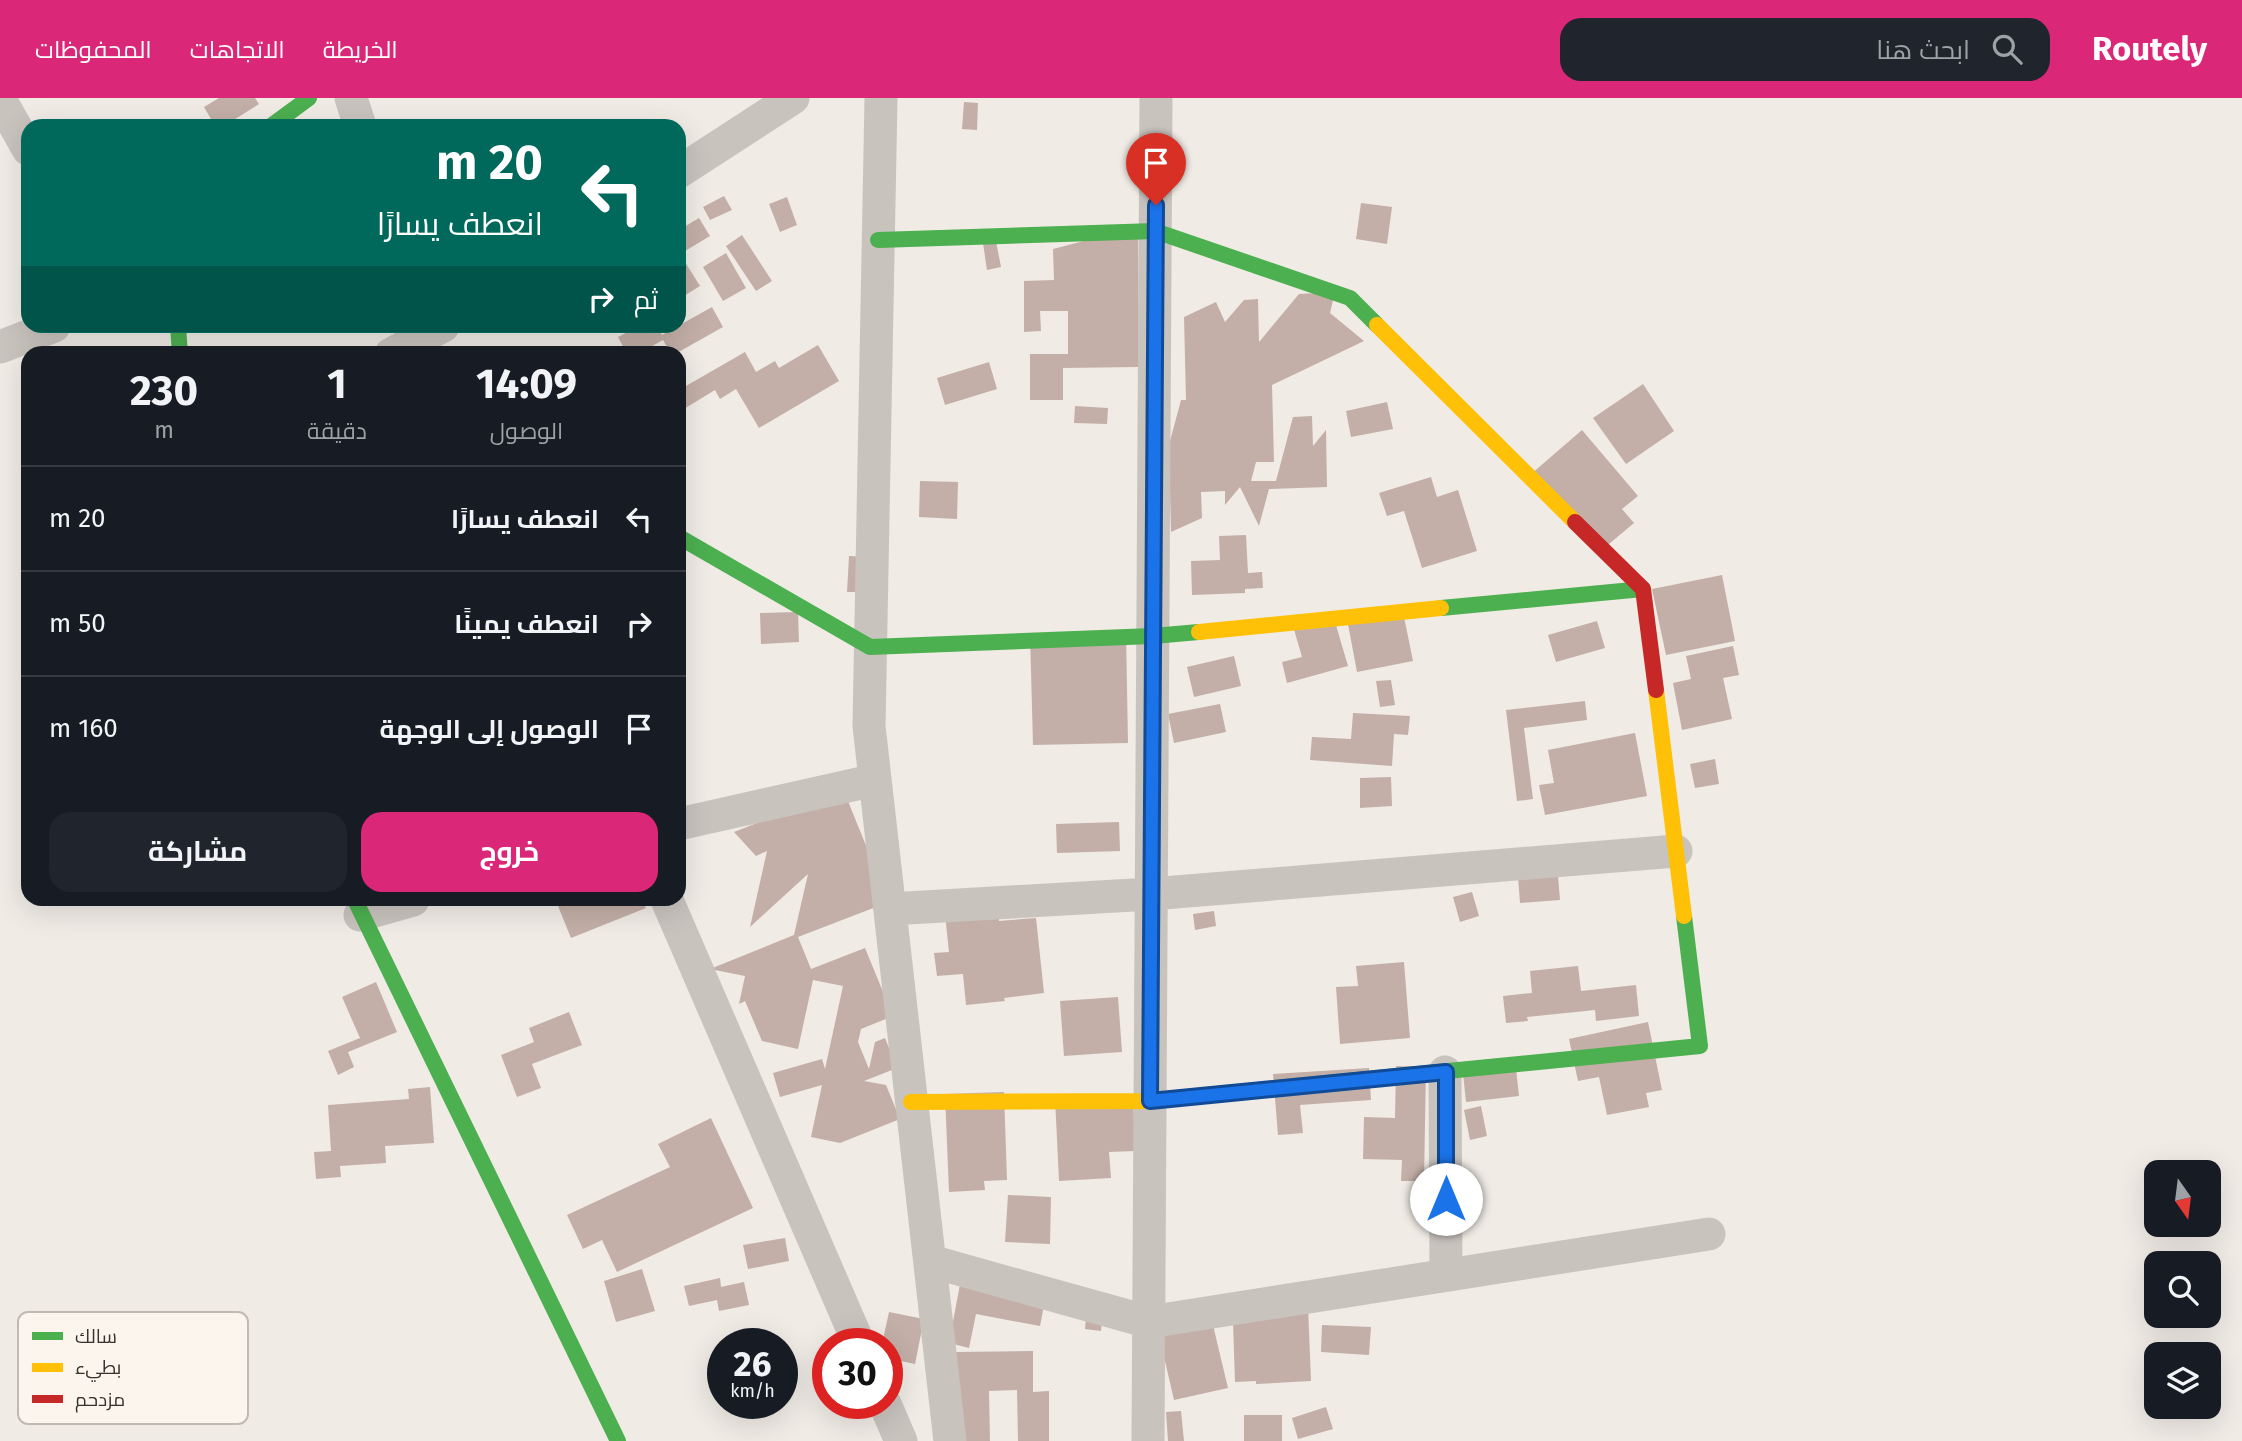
<!DOCTYPE html>
<html lang="ar">
<meta charset="utf-8">
<style>
:root{--surface:#171b24;--page:#20242c;--text:#f1f3f6;--muted:#9ea1a6;--line:#363941;--accent:#db2777}
body{margin:0;font-family:"Fira Sans",Cairo,sans-serif;background:var(--page);color:var(--text);direction:rtl;height:100vh;display:flex;flex-direction:column;font-size:26px;white-space:nowrap}
*{box-sizing:border-box;margin:0}
p{font-size:23px;color:var(--muted)}
.icon{flex:none;width:38px;height:38px;fill:none;stroke:currentColor;stroke-width:2;stroke-linecap:round;stroke-linejoin:round}
.map{position:relative;flex:1;overflow:hidden;direction:ltr}
.panel{position:absolute;left:21px;top:248px;width:665px;height:560px;display:flex;flex-direction:column;background:var(--surface);border-radius:21px;box-shadow:0 7px 28px #0002;direction:rtl}
.panel>*{flex:none}
.banner{position:absolute;left:21px;top:21px;width:665px;height:214px;border-radius:21px;box-shadow:0 7px 28px #0002;direction:rtl;background:#00695c;color:#fff;overflow:hidden}
.needle{width:46px;rotate:166deg}
.buttons{position:absolute;left:2144px;top:1062px;display:grid;gap:14px}
.buttons a{display:grid;place-items:center;width:77px;height:77px;border-radius:14px;background:var(--surface);box-shadow:0 7px 28px #0002;font-size:35px}
.speed{position:absolute;left:707px;top:1230px;display:flex;gap:14px;font-size:35px;font-weight:700;text-align:center}
.speed>*{display:grid;place-content:center;width:91px;height:91px;border-radius:50%;background:var(--surface);box-shadow:0 7px 28px #0002;line-height:1}
.speed small{font-size:18px;font-weight:400}
.speed .limit{border:10px solid #d22;background:#fff;color:#111}
.pin{position:absolute;display:grid;place-items:center;width:60px;height:60px;color:#fff;margin:-72px -30px;border-radius:50% 50% 50% 0;rotate:-45deg;box-shadow:0 0 7px #0007}
.pin .icon{rotate:45deg}
.me{position:absolute;width:77px;margin:-38px;rotate:0deg;stroke-linejoin:round;filter:drop-shadow(0 0 5px #0008)}
.turn{display:flex;align-items:center;gap:24px;height:147px;padding:0 28px;font-size:32px}
.turn .icon{width:91px;height:91px;stroke-width:2.5}
.turn b{display:block;font-size:49px;line-height:60px}
.then{display:flex;align-items:center;height:66px;padding:0 28px;background:#0003;gap:14px;font-size:26px}
.eta{display:flex;justify-content:space-evenly;align-items:center;height:119px;text-align:center}
.eta b{font-size:42px;font-weight:700;line-height:49px}
.cta{display:flex;gap:14px;margin-top:auto;padding:14px 28px}
.cta a{flex:1;height:80px;border-radius:21px;background:var(--accent);color:#fff;font-size:28px;font-weight:700;line-height:80px;text-align:center}
.cta a+a{background:var(--page);color:var(--text)}
ul{padding:0;list-style:none}
li{display:flex;align-items:center;gap:21px;height:105px;padding:0 28px;border-top:2px solid var(--line)}
li div{flex:1}
li b{display:block;font-size:26px}
li em{font-style:normal}
header{display:flex;align-items:center;gap:42px;box-sizing:border-box;height:98px;padding:0 35px;background:var(--accent);color:#fff}
header strong{font-size:33px}
nav{display:flex;gap:38px;margin-inline-start:auto;font-size:24px}
.search{width:490px;height:63px;background:var(--page);display:flex;align-items:center;gap:18px;box-sizing:border-box;padding:0 24px;border-radius:21px;color:var(--muted);font-size:26px}
.map>svg:first-child{display:block}
</style>
<header>
<strong>Routely</strong>
<div class="search"><svg class="icon" aria-label="search" viewBox="0 0 24 24"><circle cx="10" cy="10" r="6"/><path d="M15 15l6 6"/></svg>ابحث هنا</div>
<nav><a>الخريطة</a><a>الاتجاهات</a><a>المحفوظات</a></nav>
</header>
<div class="map">
<svg width="2242" height="1343" viewBox="0 0 2242 1343">
<rect width="100%" height="100%" fill="#f0ebe5"/>
<!-- building -->
<path fill="#c3afa7" d="M219,0H255L259,6L224,28H215L204,9Z
M964,4L978,5L977,32L962,31Z
M724,98L732,112L710,122L703,109Z
M787,99L797,127L780,134L769,106Z
M1361,105L1392,109L1387,146L1356,141Z
M699,120L710,138L680,156L700,188L679,201V132Z
M1138,129L1139,269L1063,270V302H1030V256H1068V213H1040L1041,233L1024,234V183L1054,182L1053,151Z
M742,137L772,183L756,193L726,148Z
M996,143L1001,169L987,172L983,145Z
M726,155L746,190L723,203L703,169Z
M1335,194L1330,215L1364,243L1272,287L1274,364H1256L1251,383H1276L1293,319L1312,318L1313,348L1326,332L1327,389L1269,391L1259,428L1240,389L1225,407V393L1201,394L1202,420L1171,434L1169,347L1181,302H1186L1184,219L1216,204L1225,224L1244,202L1258,201L1259,244L1299,196Z
M712,209L723,229L675,256H671L663,242L638,256H627L618,239L639,228H657L662,237Z
M818,247L839,283L759,330L736,291L720,301L715,292L679,314V292L745,254L756,274L775,263L779,270Z
M989,264L997,291L945,307L937,280Z
M1643,286L1674,333L1626,366L1593,320Z
M1387,304L1393,331L1351,339L1346,313Z
M1075,308L1108,310L1107,326L1074,325Z
M1582,332L1638,398L1622,411L1634,425L1597,456L1530,377Z
M1431,379L1437,399L1458,392L1477,453L1422,470L1404,413L1387,418L1379,395Z
M920,383L958,384L957,421L919,419Z
M1246,437L1248,475L1262,474L1263,490L1245,491V495L1192,497L1191,463L1220,462L1219,438Z
M849,458L864,459L863,494H847Z
M1722,477L1735,543L1666,557L1652,491Z
M798,514L799,544L761,546L760,515Z
M1403,514L1413,563L1357,574L1348,526Z
M1333,517L1348,568L1287,585L1282,564L1302,559L1293,528Z
M1597,523L1605,550L1556,564L1548,537Z
M1126,534L1128,645L1033,647L1030,536Z
M1733,548L1739,577L1723,580L1732,621L1682,632L1673,585L1691,581L1686,558Z
M1234,558L1241,588L1194,599L1187,569Z
M1391,582L1395,607L1380,609L1376,583Z
M1585,603L1587,622L1524,630L1533,701L1517,703L1506,612Z
M1220,606L1226,634L1174,645L1168,616Z
M1353,615L1410,618L1408,637L1394,636L1392,668L1310,662L1312,639L1351,641Z
M1635,635L1647,698L1545,717L1539,687L1554,685L1548,652Z
M1715,661L1719,686L1695,690L1690,666Z
M1391,679L1392,708L1360,710V680Z
M843,691L889,804L798,839L811,871L865,850L893,918L861,931L858,944L869,971L875,944L885,940L897,970L864,983L886,987L900,1021L840,1045L811,1039L822,987L780,999L773,975L822,961L825,971L843,888L813,882L798,951L762,943L745,903L739,906L745,878L710,871L794,837L808,776L750,829L767,753L756,758L734,734Z
M1119,724L1120,753L1057,755L1056,726Z
M1516,752L1557,766L1560,802L1520,805Z
M1472,794L1479,818L1460,824L1453,799Z
M574,802H642L646,810L571,840L558,808Z
M998,810L999,823L1036,820L1044,895L1004,900L1005,903L966,907L963,876L937,878L934,855L949,854L945,816Z
M1214,813L1216,828L1195,832L1193,816Z
M1404,864L1410,940L1340,946L1336,889L1358,888L1356,868Z
M1578,868L1581,893L1636,887L1639,918L1596,923L1595,912L1527,919L1528,923L1506,925L1503,898L1532,895L1530,873Z
M376,884L397,934L348,954L354,969L338,977L328,953L360,940L342,899Z
M1118,899L1122,954L1064,958L1060,903Z
M569,914L582,947L532,966L541,990L517,999L501,957L534,944L529,930Z
M1648,924L1662,992L1646,995L1649,1009L1607,1017L1599,979L1578,983L1569,941Z
M1515,961L1519,998L1466,1004L1462,966Z
M1396,968L1426,969L1424,1083H1401L1402,1062L1363,1061L1364,1019L1395,1020Z
M1369,970L1371,1002L1300,1007L1303,1035L1278,1037L1273,976Z
M430,989L434,1045L385,1048L386,1065L340,1068L341,1079L316,1081L314,1054L331,1053L328,1007L409,1001L408,991Z
M1004,994L1007,1082L984,1083L985,1092L949,1094L945,996Z
M1133,996L1135,1053L1109,1054L1111,1080L1059,1083L1055,1000Z
M1481,1008L1487,1038L1470,1042L1464,1012Z
M711,1020L753,1110L617,1174L602,1142L583,1151L567,1117L670,1069L658,1046Z
M1008,1097L1051,1099L1050,1146L1005,1144Z
M785,1140L789,1163L748,1171L743,1147Z
M642,1171L655,1213L616,1224L604,1183Z
M720,1180L721,1189L744,1184L749,1207L719,1213L717,1202L689,1208L684,1188Z
M961,1181L1046,1197L1040,1228L976,1216L969,1250L949,1245Z
M1207,1202L1228,1290L1174,1302L1154,1215Z
M1308,1208L1311,1283L1256,1286V1283L1235,1284L1233,1223Z
M1087,1209L1103,1210L1101,1233L1085,1231Z
M889,1214L924,1221L915,1266L887,1260V1246H882Z
M1322,1227L1371,1229L1369,1257L1321,1254Z
M1033,1253V1294L1049,1293V1343H1018L1017,1292L989,1293L990,1343H958L956,1254Z
M1326,1309L1333,1331L1298,1341L1292,1320Z
M1181,1313L1184,1343H1168L1166,1314Z
M1244,1317H1282V1343H1244Z"/>
<g fill="none" stroke-linecap="round" stroke-linejoin="round">
<!-- street -->
<path stroke="#c9c3be" stroke-width="33" d="M351,0L360,28
M881,0L869,628L950,1343
M0,1L28,51
M679,74L793,0
M0,249L54,228
M391,256L443,228
M679,726L875,682
M667,802L859,1246
M890,811L1151,796L1676,753
M360,817L413,802
M1445,974L1446,1177
M930,1163L1149,1224L1709,1136
M885,1306L901,1343
M1148,1343L1156,0"/>
<!-- fast -->
<path stroke="#4caf50" stroke-width="16" d="M271,28L309,0
M878,142L1155,133L1350,200L1377,227
M178,228L180,256
M679,439L870,549L1153,538L1199,534
M1441,510L1643,491
M355,802L618,1343
M1206,997L1700,948L1684,818"/>
<!-- slow -->
<path stroke="#ffc107" stroke-width="16" d="M1377,227L1575,424
M1199,534L1441,510
M1656,592L1684,818
M911,1004L1150,1003L1206,997"/>
<!-- jam -->
<path stroke="#c62828" stroke-width="16" d="M1575,424L1643,491L1656,592"/>
</g>
<g fill="none" stroke-linecap="round" stroke-linejoin="round">
<!-- route casing -->
<g stroke="#114b97" stroke-width="18">
<path id="route" d="M1156,107L1150,1003L1446,974V1101"/>
</g>
<!-- route -->
<use href="#route" stroke="#1a73e8" stroke-width="12"/>
</g>
<!-- legend -->
<rect x="18" y="1214" width="230" height="112" rx="10" fill="#fbf5ee" stroke="#c1bab4" stroke-width="2"/>
<rect x="32" y="1234" width="31" height="8" fill="#4caf50"/>
<rect x="32" y="1265" width="31" height="9" fill="#ffc107"/>
<rect x="32" y="1297" width="31" height="8" fill="#c62828"/>
<g font-size="19" fill="#3b302b">
<text x="75" y="1245">سالك</text>
<text x="75" y="1276">بطيء</text>
<text x="75" y="1308">مزدحم</text>
</g>
</svg>
<div class="buttons">
<a><svg class="needle" viewBox="-14 -14 28 28"><path d="M0-13l5 13h-10z" fill="#e53935"/><path d="M0 13l5-13h-10z" fill="#9ea1a6"/></svg></a>
<a><svg class="icon" aria-label="search" viewBox="0 0 24 24"><circle cx="10" cy="10" r="6"/><path d="M15 15l6 6"/></svg></a>
<a><svg class="icon" aria-label="layers" viewBox="0 0 24 24"><path d="M12 4l9 5-9 5-9-5zM3 14l9 5 9-5"/></svg></a>
</div>
<div class="speed"><div>26<small>km/h</small></div><div class="limit">30</div></div>
<div class="pin" style="left:1156px;top:107px;background:#d93025"><svg class="icon" aria-label="arrive" viewBox="0 0 24 24"><path d="M6 21V4h12l-3 4 3 4H6"/></svg></div>
<svg class="me" style="left:1446px;top:1101px" viewBox="-20 -20 40 40"><circle r="19" fill="#fff"/><path d="M0-13L10 11 0 6-10 11z" fill="#1a73e8"/></svg>
<div class="banner">
<div class="turn"><svg class="icon" aria-label="left" viewBox="0 0 24 24"><path d="M17 20v-9H6M10 6l-5 5 5 5"/></svg><div><b>20 m</b>انعطف يسارًا</div></div>
<div class="then">ثم<svg class="icon" aria-label="right" viewBox="0 0 24 24"><path d="M7 20v-9h11M14 6l5 5-5 5"/></svg></div>
</div>
<section class="panel">
<div class="eta">
<div><b>14:09</b><p>الوصول</p></div>
<div><b>1</b><p>دقيقة</p></div>
<div><b>230</b><p>m</p></div>
</div>
<ul>
<li><svg class="icon" aria-label="left" viewBox="0 0 24 24"><path d="M17 20v-9H6M10 6l-5 5 5 5"/></svg><div><b>انعطف يسارًا</b></div><em>20 m</em></li>
<li><svg class="icon" aria-label="right" viewBox="0 0 24 24"><path d="M7 20v-9h11M14 6l5 5-5 5"/></svg><div><b>انعطف يمينًا</b></div><em>50 m</em></li>
<li><svg class="icon" aria-label="arrive" viewBox="0 0 24 24"><path d="M6 21V4h12l-3 4 3 4H6"/></svg><div><b>الوصول إلى الوجهة</b></div><em>160 m</em></li>
</ul>
<div class="cta"><a>خروج</a><a>مشاركة</a></div>
</section>
</div>
